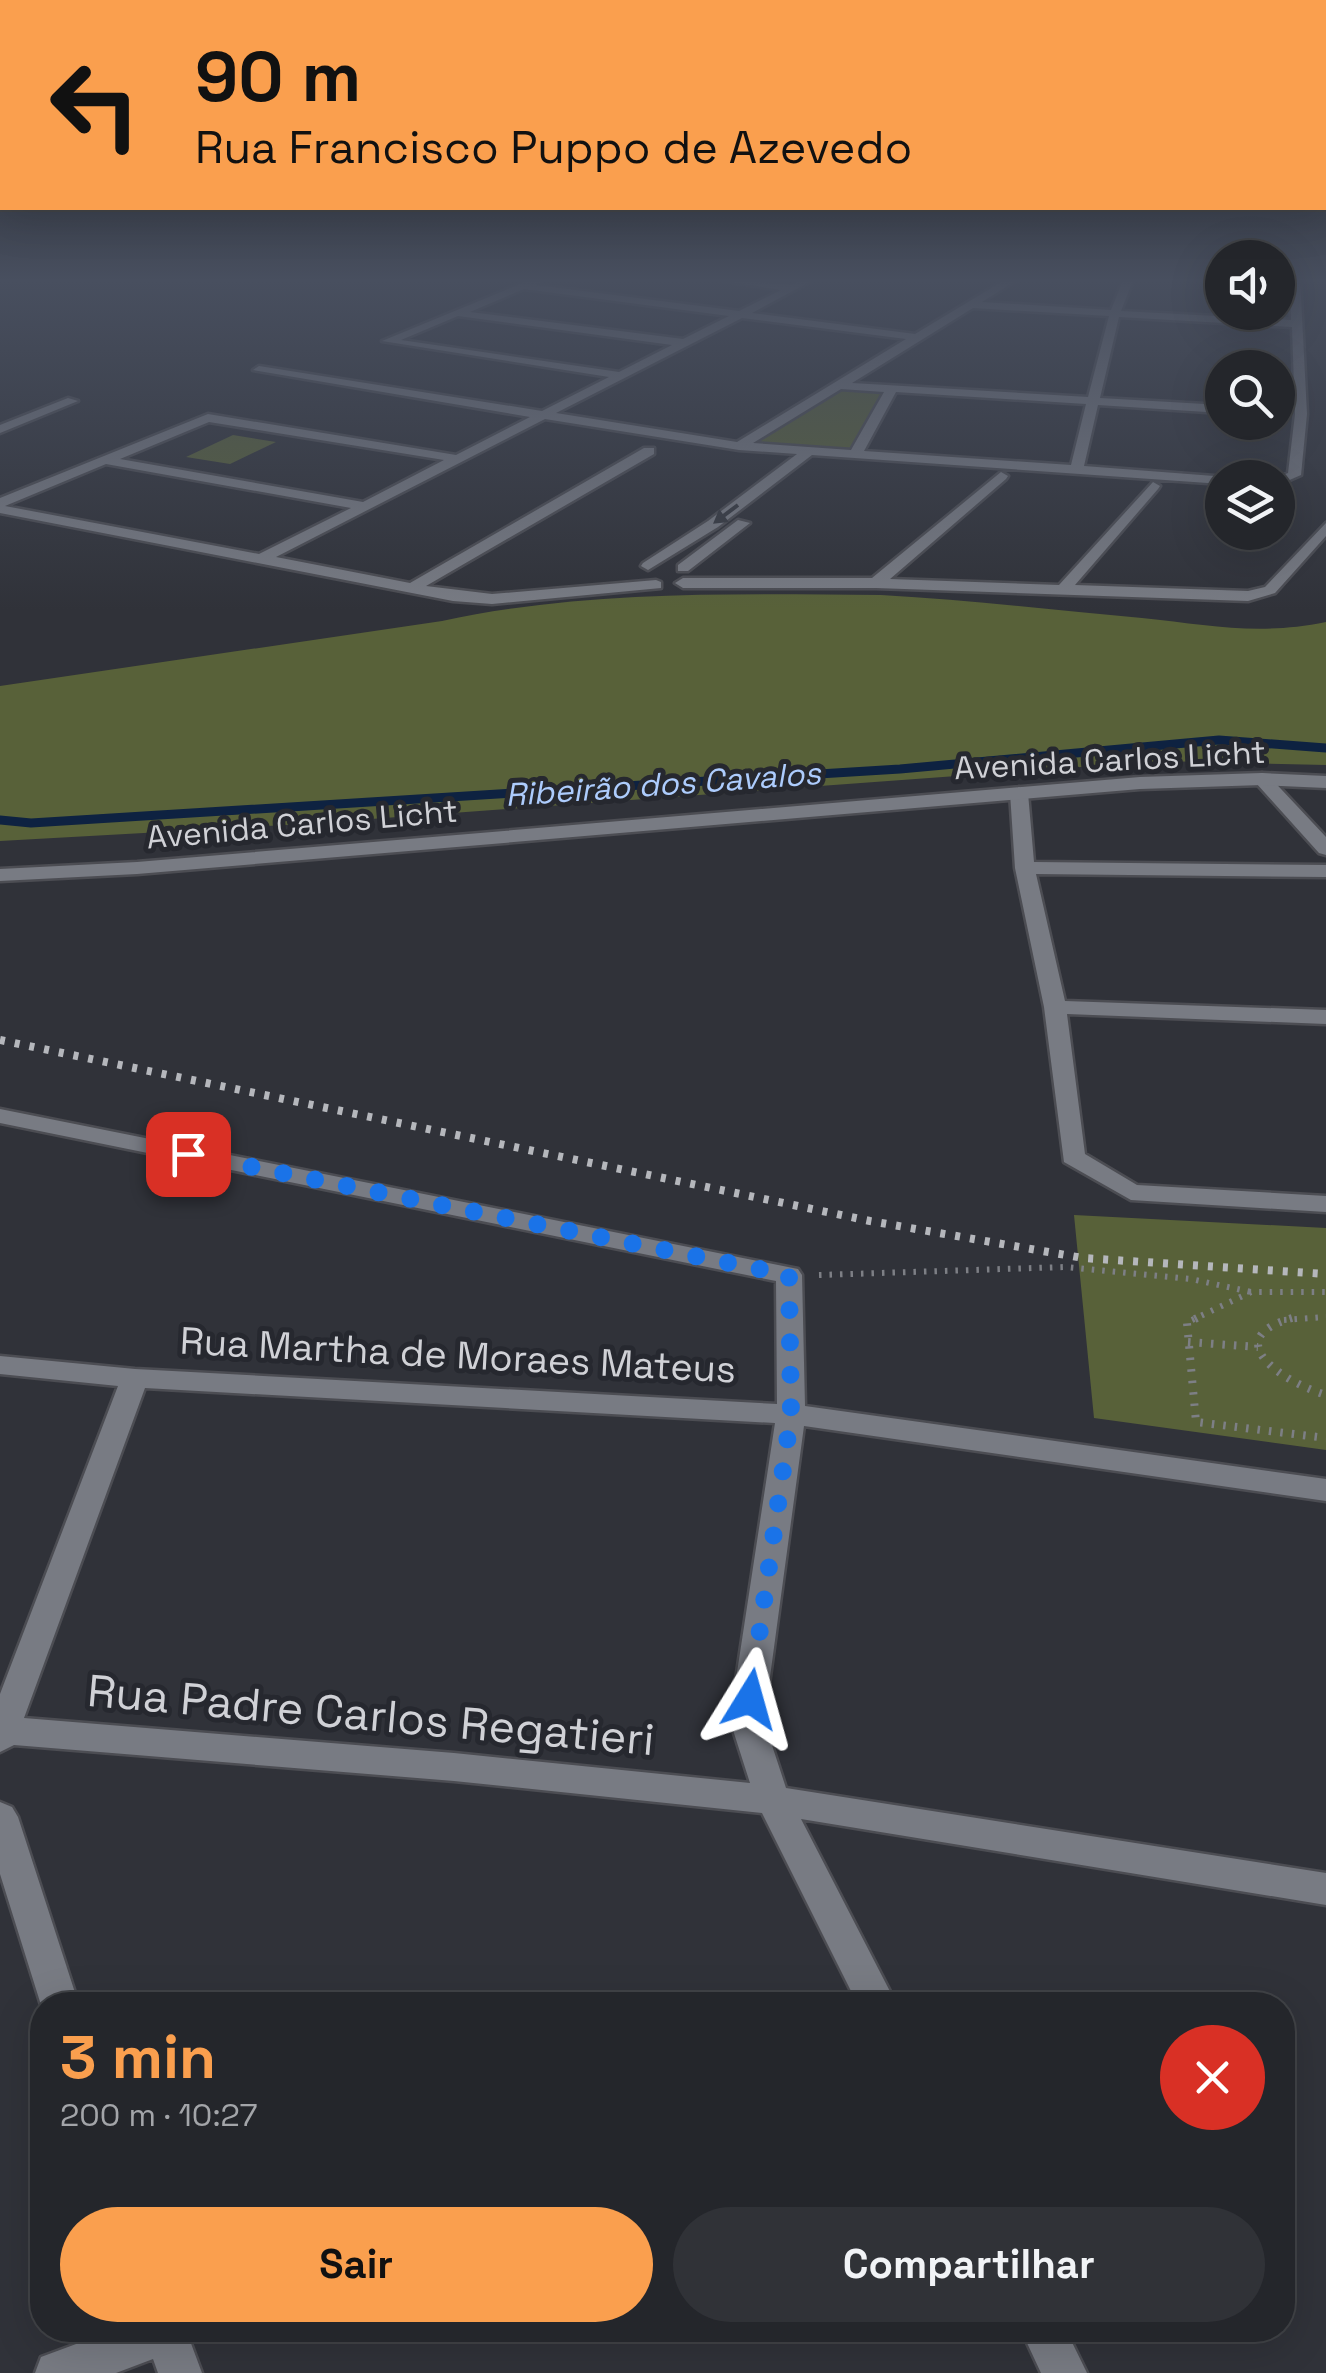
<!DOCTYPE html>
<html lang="pt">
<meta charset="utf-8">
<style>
:root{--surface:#24262b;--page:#303237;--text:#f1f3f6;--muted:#a3a5a9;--line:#414347;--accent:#fa9f4e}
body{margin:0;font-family:"Space Grotesk",sans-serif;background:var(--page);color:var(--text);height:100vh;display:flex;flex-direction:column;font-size:38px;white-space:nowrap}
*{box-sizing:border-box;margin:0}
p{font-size:32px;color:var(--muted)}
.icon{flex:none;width:55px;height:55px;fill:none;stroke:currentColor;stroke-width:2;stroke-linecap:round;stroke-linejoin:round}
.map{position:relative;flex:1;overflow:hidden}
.drawer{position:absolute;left:30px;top:1992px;width:1265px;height:350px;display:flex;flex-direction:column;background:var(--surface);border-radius:40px;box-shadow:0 10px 40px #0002,0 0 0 2px var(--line)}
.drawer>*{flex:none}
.guide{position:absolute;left:0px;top:0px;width:1328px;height:210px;box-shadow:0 10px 40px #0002,0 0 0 2px var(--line);background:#fa9f4e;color:#111;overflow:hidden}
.fabs{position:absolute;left:1205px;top:240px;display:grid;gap:20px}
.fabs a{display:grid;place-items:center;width:90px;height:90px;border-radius:50%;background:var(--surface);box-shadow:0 10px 40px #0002,0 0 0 2px var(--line);font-size:50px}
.pin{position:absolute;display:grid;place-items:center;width:85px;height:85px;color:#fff;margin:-42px;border-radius:20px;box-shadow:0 5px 15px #0006}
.me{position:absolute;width:110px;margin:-55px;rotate:8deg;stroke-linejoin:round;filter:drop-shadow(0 0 8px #0008)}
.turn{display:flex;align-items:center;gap:35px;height:210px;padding:0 30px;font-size:45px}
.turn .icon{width:130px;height:130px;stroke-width:2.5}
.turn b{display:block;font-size:70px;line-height:85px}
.round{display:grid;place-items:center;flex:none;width:105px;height:105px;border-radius:52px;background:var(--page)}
.head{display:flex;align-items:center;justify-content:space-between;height:170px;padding:0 30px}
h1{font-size:60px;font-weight:600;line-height:75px;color:var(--accent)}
.primary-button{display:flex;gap:20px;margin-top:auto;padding:20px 30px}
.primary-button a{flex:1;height:115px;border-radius:60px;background:var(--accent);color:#111;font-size:40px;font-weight:600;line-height:115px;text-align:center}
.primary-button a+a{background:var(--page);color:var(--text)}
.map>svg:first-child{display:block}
</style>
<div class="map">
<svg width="1326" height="2373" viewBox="0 0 1326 2373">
<rect width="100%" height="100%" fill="#303239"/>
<!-- green -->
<path fill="#586139" d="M834,385L892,389L855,455L739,446Z
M233,435L276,442L230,464L186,457Z
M881,595C969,600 1055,610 1142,618C1210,625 1257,636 1326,622V765L1162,761L303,824L0,841V686L442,621C584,590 737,594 881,595Z
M1074,1215L1326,1228V1450L1094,1418Z"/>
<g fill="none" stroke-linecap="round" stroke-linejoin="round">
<!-- stream -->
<path stroke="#0e2241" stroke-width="9" d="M0,820L31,823L900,769L1219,740L1326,748"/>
<!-- minor casing -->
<g stroke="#4c4d53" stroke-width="5">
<path id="minor" d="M535,278L543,280L536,285L739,311L781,290L706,278L791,285L805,278H817L752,313L915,334L1008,278H1020L982,302L1111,310L1124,278H1134L1121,311L1291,320L1290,278H1300L1307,414L1301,475L1278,485L1275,478L1288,473L1295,414L1292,327L1119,317L1100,398L1222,405V413L1098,405L1084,466L1227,477L1222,478V484L812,455L718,527L648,570L641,566L643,563L708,521L797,454L739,450L545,419L276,557L410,583L644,448H654V454L426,586L492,594L656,580L661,582V588L492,604L453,601L0,513V498L208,414L456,455L530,417L253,370L259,366L542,411L609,377L382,341ZM524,289L729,316L683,339L470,312ZM973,308L1109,316L1088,397L852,383ZM458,316L672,345L619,372L401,340ZM742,318L906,339L737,442L556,413ZM841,389L884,392L851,450L753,443ZM896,392L1086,404L1071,465L864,451ZM209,422L444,460L363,502L120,459ZM106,464L351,508L259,554L5,506Z
M68,398L78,401L0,433V425Z
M1001,472L1008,476L1006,479L890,579L1059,585L1153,482L1160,486L1158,489L1075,585L1248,591L1265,587L1326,523V536L1275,593L1248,601L876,588H683L675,583L683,578H872Z
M738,520L750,523L688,571H678V565Z
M1262,773L1268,775L1326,837V855L1319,853L1256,783V775Z
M1019,787L1028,793L1034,862L1326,865V877L1036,874L1065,1001L1326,1010V1024L1067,1014L1085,1154L1137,1185L1326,1196V1212L1131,1200L1064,1162L1044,1007L1015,868L1010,793Z
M0,1109L798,1269L802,1275L805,1406L1326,1479V1501L804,1426L767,1699V1730L786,1788L1326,1873V1905L801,1819L897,2005H858L762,1813L454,1781L14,1745L0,1752V1694L118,1386L0,1374V1356L135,1369L777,1404L776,1281L0,1123ZM145,1388L775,1423L733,1699V1730L750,1783L454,1753L24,1718Z
M0,1802L12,1807L18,1817L79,2005H42V2009L41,2005L0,1874Z
M114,2330H186L202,2373H158L153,2359L116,2373H35L41,2357Z
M1021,2330H1066L1087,2373H1041Z"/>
</g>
<!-- secondary casing -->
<g stroke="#4c4d53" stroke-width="5">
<path id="secondary" d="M1262,773L1326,776V788L1262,785L1140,789L137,874L0,881V869L137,862L1140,777Z"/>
</g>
<!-- path-far1 -->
<path stroke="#7d7f85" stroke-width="6" stroke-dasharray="2.5 8" stroke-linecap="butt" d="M819,1275L1065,1267L1191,1279L1251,1292
M1192,1320L1251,1292H1326
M1284,1320L1326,1317"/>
<!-- path -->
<path stroke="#7d7f85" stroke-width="8" stroke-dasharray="2.5 9" stroke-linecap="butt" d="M1197,1318L1187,1323L1196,1422L1326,1438
M1292,1318C1215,1340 1288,1384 1326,1395
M1188,1342L1258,1347"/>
<!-- minor -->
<use href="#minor" fill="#787b83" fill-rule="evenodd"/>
<!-- secondary -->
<use href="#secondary" fill="#787b83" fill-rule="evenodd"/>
<!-- rail -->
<path stroke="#b5b7bc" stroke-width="8" stroke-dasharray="5 10" stroke-linecap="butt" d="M0,1040L870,1221L1083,1258L1326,1274"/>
</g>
<!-- one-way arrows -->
<defs><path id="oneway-solid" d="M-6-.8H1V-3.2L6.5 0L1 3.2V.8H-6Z" transform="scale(2.5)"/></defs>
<use fill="#363940" href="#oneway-solid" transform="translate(726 514) rotate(143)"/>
<!-- sky -->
<linearGradient id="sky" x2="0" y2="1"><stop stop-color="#1a1c1f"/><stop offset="0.46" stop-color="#484f5f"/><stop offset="1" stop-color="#484f5f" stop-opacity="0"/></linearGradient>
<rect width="1326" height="610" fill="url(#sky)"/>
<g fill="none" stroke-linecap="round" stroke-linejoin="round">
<!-- route -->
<path stroke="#1a73e8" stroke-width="18" stroke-dasharray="0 32.4" d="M188,1154L789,1275L791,1414L750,1699"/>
</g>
<g text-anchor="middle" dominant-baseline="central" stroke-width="10" stroke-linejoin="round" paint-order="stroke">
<!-- far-street labels -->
<g font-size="32" fill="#d0d1d6" stroke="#26282f">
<text transform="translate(1110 760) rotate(-3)">Avenida Carlos Licht</text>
<text transform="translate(302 824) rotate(-5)">Avenida Carlos Licht</text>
</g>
<!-- far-water labels -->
<g font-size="32" font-style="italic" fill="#adccfd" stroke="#26282f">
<text transform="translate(663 784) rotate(-4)">Ribeirão dos Cavalos</text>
</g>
<!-- street labels -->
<g font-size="38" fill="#d0d1d6" stroke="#26282f">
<text transform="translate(458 1355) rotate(3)">Rua Martha de Moraes Mateus</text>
</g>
<!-- near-street labels -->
<g font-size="45" fill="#d0d1d6" stroke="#26282f">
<text transform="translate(371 1715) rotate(5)">Rua Padre Carlos Regatieri</text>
</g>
</g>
</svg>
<div class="fabs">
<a><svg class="icon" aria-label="sound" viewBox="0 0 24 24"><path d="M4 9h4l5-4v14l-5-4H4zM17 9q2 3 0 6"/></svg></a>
<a><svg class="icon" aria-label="search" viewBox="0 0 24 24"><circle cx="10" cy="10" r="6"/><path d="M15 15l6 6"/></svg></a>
<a><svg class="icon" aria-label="layers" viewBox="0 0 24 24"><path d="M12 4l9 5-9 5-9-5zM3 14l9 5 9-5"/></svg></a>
</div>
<div class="pin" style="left:188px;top:1154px;background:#d93025"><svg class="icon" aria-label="arrive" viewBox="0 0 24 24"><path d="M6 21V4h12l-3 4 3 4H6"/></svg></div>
<svg class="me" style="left:750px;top:1699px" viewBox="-20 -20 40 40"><path d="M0-17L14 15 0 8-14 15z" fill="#1a73e8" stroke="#fff" stroke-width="4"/></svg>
<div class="guide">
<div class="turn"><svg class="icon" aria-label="left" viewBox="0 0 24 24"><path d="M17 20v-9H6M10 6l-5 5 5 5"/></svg><div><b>90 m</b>Rua Francisco Puppo de Azevedo</div></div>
</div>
<section class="drawer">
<div class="head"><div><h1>3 min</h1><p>200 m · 10:27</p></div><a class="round" style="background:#d93025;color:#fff"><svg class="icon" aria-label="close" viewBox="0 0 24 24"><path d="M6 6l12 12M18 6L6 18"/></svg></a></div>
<div class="primary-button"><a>Sair</a><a>Compartilhar</a></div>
</section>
</div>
